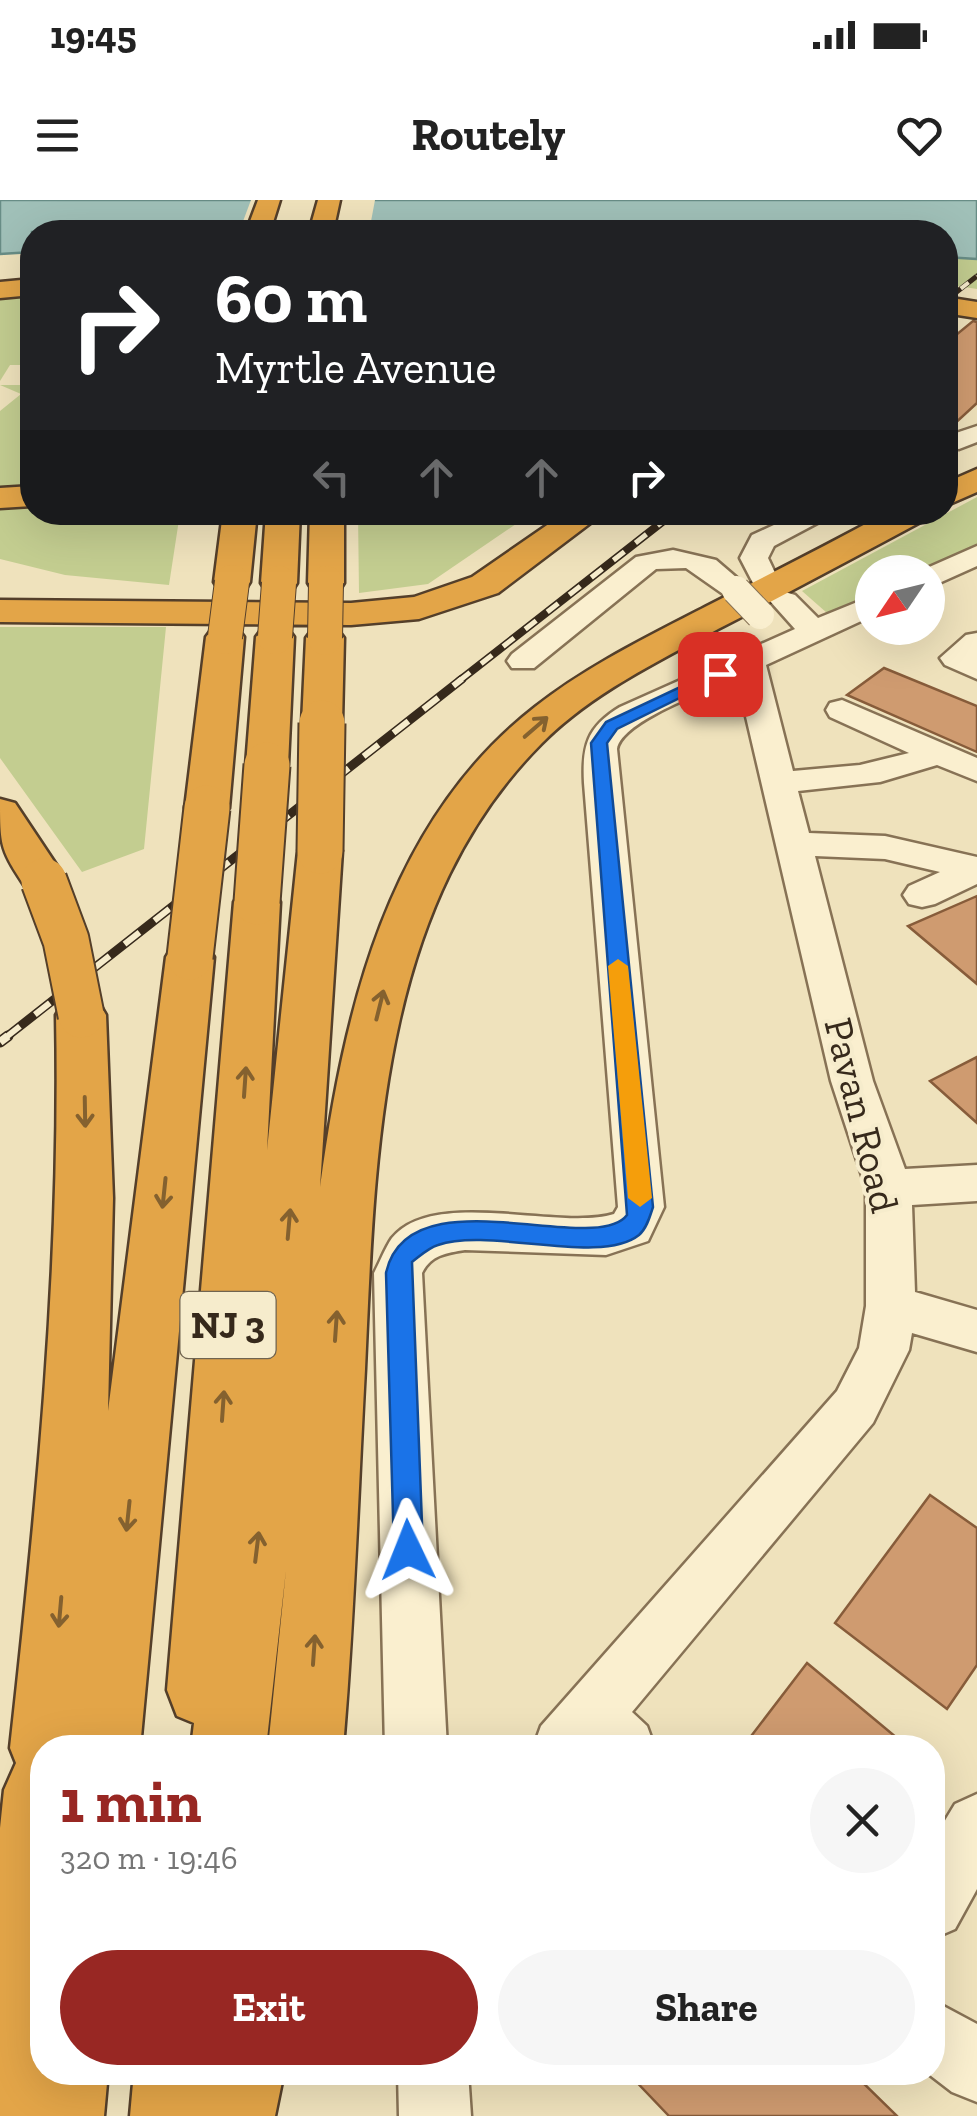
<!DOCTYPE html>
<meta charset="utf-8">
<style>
:root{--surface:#fff;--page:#f6f6f6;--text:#222;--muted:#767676;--accent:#982723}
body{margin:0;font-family:"Zilla Slab",serif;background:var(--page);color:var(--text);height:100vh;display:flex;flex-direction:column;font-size:38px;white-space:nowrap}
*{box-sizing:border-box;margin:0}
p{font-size:32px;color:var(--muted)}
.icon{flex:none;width:55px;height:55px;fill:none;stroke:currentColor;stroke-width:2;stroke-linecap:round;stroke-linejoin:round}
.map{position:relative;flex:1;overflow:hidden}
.sheet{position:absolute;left:30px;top:1535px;width:915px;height:350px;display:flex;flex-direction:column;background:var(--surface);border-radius:40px;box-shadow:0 10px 40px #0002}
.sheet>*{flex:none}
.guide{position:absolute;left:20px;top:20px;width:938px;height:305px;border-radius:40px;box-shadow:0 10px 40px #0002;background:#202124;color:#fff;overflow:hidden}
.needle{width:65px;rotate:235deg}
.fabs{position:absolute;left:855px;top:355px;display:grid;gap:20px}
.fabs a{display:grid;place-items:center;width:90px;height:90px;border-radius:50%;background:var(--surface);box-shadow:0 10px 40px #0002;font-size:50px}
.pin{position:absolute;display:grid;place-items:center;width:85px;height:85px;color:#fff;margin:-42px;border-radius:20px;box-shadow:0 5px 15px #0006}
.me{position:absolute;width:110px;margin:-55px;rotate:358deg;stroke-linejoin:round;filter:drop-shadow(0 0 8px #0008)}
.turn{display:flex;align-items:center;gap:35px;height:210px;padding:0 30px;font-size:45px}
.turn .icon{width:130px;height:130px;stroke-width:2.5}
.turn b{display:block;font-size:70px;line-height:85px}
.lanes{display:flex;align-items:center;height:95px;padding:0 30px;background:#0003;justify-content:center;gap:50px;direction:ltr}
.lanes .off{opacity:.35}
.round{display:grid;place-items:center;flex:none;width:105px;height:105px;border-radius:52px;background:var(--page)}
.head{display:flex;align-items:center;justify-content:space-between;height:170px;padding:0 30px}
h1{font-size:60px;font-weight:800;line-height:75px;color:var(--accent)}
.action{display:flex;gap:20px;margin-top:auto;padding:20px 30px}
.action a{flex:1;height:115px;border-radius:60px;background:var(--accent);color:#fff;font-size:40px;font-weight:800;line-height:115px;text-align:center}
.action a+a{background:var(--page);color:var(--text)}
.status{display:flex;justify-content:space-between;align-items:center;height:70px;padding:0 50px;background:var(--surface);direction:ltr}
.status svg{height:28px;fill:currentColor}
header{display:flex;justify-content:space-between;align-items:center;height:130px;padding:0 30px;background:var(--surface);font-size:45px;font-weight:800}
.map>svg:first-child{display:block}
</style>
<div class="status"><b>19:45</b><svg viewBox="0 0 49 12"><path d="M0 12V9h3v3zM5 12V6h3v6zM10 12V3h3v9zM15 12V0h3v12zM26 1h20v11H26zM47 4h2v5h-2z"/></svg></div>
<header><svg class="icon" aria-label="menu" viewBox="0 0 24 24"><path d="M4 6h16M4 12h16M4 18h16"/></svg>Routely<svg class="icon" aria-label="heart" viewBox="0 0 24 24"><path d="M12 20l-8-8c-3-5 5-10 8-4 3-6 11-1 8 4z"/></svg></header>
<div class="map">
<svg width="977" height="1916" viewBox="0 0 977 1916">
<rect width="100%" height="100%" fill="#efe2bc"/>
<!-- green -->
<path fill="#c3cd90" d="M945,57L977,59V89L945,84Z
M32,94V165H10L0,181V97Z
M0,185H32V287L0,286V211L21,194Z
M977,297V348L921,372H872V393L827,413L802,391Z
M32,304V312L180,313L169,385L65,375L0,359V306Z
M358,313V312L532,313L428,384L359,393Z
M0,427H166L144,649L82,672L0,558Z"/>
<!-- water -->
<path fill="#a0c0b8" stroke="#688d86" stroke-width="2.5" d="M0,0H977V59L945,57V32H554L414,26L313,32H32V52L0,54Z"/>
<!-- pier -->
<path fill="#efe2bc" d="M251,0H375L369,32H239Z"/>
<!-- building -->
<path fill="#cf9b70" stroke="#875c3a" stroke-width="2.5" d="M973,121L977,122V203L950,228L945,227V144Z
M884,468L977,506V552L847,495Z
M977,696V784L908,726Z
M977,857V923L930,881Z
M930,1295L977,1328V1465L947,1509L835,1423Z
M807,1463L909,1548H742Z
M627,1872H852L897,1916H669Z"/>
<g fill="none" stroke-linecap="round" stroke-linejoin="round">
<!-- minor casing -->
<g stroke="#877255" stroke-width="5">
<path id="minor" d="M977,226V242L959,249L945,247V231L956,233Z
M802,312H838L774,346L768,358L777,377L773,383H753L740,358L752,335Z
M977,346V366L928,388V372H918Z
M673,350L716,360L751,390L746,396H726L686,368L656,369L534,468H512L507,461L512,454L636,357Z
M785,392L795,395L818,418L872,396V416L766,465L793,571L860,565L909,553L830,517L826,510L830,503L842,500L977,558V581L937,565L880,582L798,591L809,633L885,636L977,657V684L935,704L922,707L909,704L903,695L909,686L940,672L885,659L815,656L873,881L905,969L977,965V1001L912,1005L915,1092L977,1110V1152L912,1133L909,1150L873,1223L632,1512L647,1526L655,1548H533L541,1526L837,1191L859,1148L866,1106V988L831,881L737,478C710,490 622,520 617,549L664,1007L648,1041L606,1055L465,1050C446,1053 431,1055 422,1073L447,1548H385L374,1073C380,1062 385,1048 392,1038C433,987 559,1031 614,1014L618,1007L584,583C582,546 587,527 620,507L795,429L770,401L775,395Z
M977,433V479L945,465L940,458L966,435Z
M977,1594V1689L955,1729L932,1739V1642L955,1604Z
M932,1800L977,1824V1902L952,1892L926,1872H932Z
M398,1872H468L471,1916H399Z"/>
</g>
<!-- highway casing -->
<g stroke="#543f2a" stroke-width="5">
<path id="highway" d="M258,0H280L270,32H246Z
M318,0H340L333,32H309Z
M32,79V95L0,98V82Z
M945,97L977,102V118L945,113Z
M977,269V292L945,306V283Z
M32,286V306L0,308V288Z
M223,312H257L250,382L245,390L232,393L219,390L214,382Z
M266,312H300L297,383L292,391L279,394L266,391L261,383Z
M310,312H344V383L339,391L326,394L313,391L308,383Z
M566,312H605L498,393L419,419L351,425L0,422V400L351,403L414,397L472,377Z
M888,312H930L926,319C857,356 788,393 718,429C657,462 590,494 541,544C379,707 375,954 365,1169C358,1296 354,1422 343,1548H268L286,1370L266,1548H191L194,1523L177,1516L167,1490L234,702L241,691L257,687L273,691L280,702L267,950L298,651L304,641L320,637L336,641L342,651L320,987C344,812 387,622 535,507C587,466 647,437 705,407C766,376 827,345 888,312Z
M225,426L238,429L244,437L229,608L222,617L207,621L192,617L185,608L206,437L212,429Z
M275,426L288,429L294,437L288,565L282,574L267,578L252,574L246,565L256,437L262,429Z
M325,427L338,430L344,438L342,523L336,532L322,535L308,532L302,523L306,438L312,430Z
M0,599L15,603L67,681L60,691L44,696L28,691C1,650 0,649 0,599Z
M190,741L207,746L214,757L140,1548H42V1872H108L104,1916H0V1628L4,1590L16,1563L10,1548C37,1304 61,1061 56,815L63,803L81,797L99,803L106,815L113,998L108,1211L166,757L173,746Z
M134,1872H284L275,1916H130Z"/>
</g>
<!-- minor -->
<use href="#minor" fill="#faefcf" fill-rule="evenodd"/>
<!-- highway -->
<use href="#highway" fill="#e3a548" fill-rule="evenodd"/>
<!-- rail-far3 casing -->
<g stroke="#36291b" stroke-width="5">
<path id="rail-far3" d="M945,101L977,76"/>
</g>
<!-- rail-far2 casing -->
<g stroke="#36291b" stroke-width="8">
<path id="rail-far2" d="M459,481L675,312"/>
</g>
<!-- rail-far1 casing -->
<g stroke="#36291b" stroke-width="9">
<path id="rail-far1" d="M5,838L462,479"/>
</g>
<!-- rail casing -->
<g stroke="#36291b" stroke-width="11">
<path id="rail" d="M0,842L8,836"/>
</g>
<!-- rail-far3 -->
<use href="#rail-far3" stroke="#f6eccc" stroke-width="4" stroke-dasharray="10" stroke-linecap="butt"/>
<!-- rail-far2 -->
<use href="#rail-far2" stroke="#f6eccc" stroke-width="5" stroke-dasharray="14" stroke-linecap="butt"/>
<!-- rail-far1 -->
<use href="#rail-far1" stroke="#f6eccc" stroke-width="6" stroke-dasharray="19" stroke-linecap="butt"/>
<!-- rail -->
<use href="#rail" stroke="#f6eccc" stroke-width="8" stroke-dasharray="24" stroke-linecap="butt"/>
<!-- minor-bridge casing -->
<g stroke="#877255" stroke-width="30" stroke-linecap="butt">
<path id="minor-bridge" d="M736,390L760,415"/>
</g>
<!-- highway-bridge-far1 casing -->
<g stroke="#543f2a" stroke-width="36" stroke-linecap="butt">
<path id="highway-bridge-far1" d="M225,437L232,382
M275,437L279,383
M325,438L326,383"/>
</g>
<!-- highway-bridge casing -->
<g stroke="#543f2a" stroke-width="49" stroke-linecap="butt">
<path id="highway-bridge" d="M320,651L322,523
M44,681L66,740L81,815
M257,702L267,565
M190,757L207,608"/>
</g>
<!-- minor-bridge -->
<use href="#minor-bridge" stroke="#faefcf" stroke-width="28"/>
<!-- highway-bridge-far1 -->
<use href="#highway-bridge-far1" stroke="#e3a548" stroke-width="34"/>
<!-- highway-bridge -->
<use href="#highway-bridge" stroke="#e3a548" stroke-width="45"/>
</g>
<!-- one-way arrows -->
<defs><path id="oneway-shaft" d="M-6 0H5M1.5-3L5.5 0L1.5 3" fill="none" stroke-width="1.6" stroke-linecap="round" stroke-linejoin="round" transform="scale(2.5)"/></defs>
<g stroke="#84612f">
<use href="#oneway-shaft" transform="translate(536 527) rotate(-41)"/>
<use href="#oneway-shaft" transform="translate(380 805) rotate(-76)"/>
<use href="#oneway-shaft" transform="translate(245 882) rotate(-86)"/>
<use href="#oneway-shaft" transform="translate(85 912) rotate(89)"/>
<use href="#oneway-shaft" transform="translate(164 993) rotate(96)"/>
<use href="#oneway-shaft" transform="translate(289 1024) rotate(-85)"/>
<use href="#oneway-shaft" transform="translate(336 1126) rotate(-86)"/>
<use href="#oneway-shaft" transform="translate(223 1206) rotate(-86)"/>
<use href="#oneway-shaft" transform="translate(128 1316) rotate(96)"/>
<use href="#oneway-shaft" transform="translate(257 1347) rotate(-83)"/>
<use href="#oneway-shaft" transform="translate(60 1412) rotate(95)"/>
<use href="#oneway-shaft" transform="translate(314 1450) rotate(-86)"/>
</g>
<!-- route -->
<path fill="#1a73e8" stroke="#114b97" stroke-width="2.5" d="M714,471L728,474L617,529L607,543L653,1007C650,1016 647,1028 639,1035C600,1066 490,1027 438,1045C428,1048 420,1056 412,1062L423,1350L418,1359L408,1363L399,1359L394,1350L386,1073C408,972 595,1058 627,1015L591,543L606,522Z"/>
<!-- slow -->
<path fill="#f59e0b" d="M618,759L628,766L652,998L640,1007L628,998L608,766Z"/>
<g text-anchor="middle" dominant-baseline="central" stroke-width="8" stroke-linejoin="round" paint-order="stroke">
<!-- shield labels -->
<rect fill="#f6eccc" stroke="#706450" stroke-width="2.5" x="180.5" y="1092" width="95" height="66" rx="8"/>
<g font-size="38" font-weight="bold" fill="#36291b">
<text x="228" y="1125">NJ 3</text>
</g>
<!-- street labels -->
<g font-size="40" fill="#36291b" stroke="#f6eccc">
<text transform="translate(862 915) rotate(76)">Pavan Road</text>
</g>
</g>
</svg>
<div class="fabs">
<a><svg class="needle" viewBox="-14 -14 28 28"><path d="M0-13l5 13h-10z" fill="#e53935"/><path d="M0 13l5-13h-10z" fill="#767676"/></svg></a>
</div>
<div class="pin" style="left:720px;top:474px;background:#d93025"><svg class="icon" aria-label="arrive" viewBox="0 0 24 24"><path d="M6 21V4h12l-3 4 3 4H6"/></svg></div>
<svg class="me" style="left:408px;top:1350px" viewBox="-20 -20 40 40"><path d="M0-17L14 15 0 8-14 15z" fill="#1a73e8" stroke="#fff" stroke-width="4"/></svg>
<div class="guide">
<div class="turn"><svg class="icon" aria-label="right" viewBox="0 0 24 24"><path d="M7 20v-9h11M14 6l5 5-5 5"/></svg><div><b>60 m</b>Myrtle Avenue</div></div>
<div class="lanes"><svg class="icon off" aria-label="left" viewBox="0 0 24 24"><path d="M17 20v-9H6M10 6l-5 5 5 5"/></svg><svg class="icon off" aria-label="ahead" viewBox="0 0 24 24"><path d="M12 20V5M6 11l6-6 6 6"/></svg><svg class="icon off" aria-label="ahead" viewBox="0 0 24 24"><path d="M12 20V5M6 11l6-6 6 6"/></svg><svg class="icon" aria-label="right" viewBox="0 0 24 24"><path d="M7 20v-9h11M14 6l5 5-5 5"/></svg></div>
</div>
<section class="sheet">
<div class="head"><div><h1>1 min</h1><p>320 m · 19:46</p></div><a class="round"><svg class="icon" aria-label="close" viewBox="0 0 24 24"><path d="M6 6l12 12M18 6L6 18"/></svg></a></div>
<div class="action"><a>Exit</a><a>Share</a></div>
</section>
</div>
